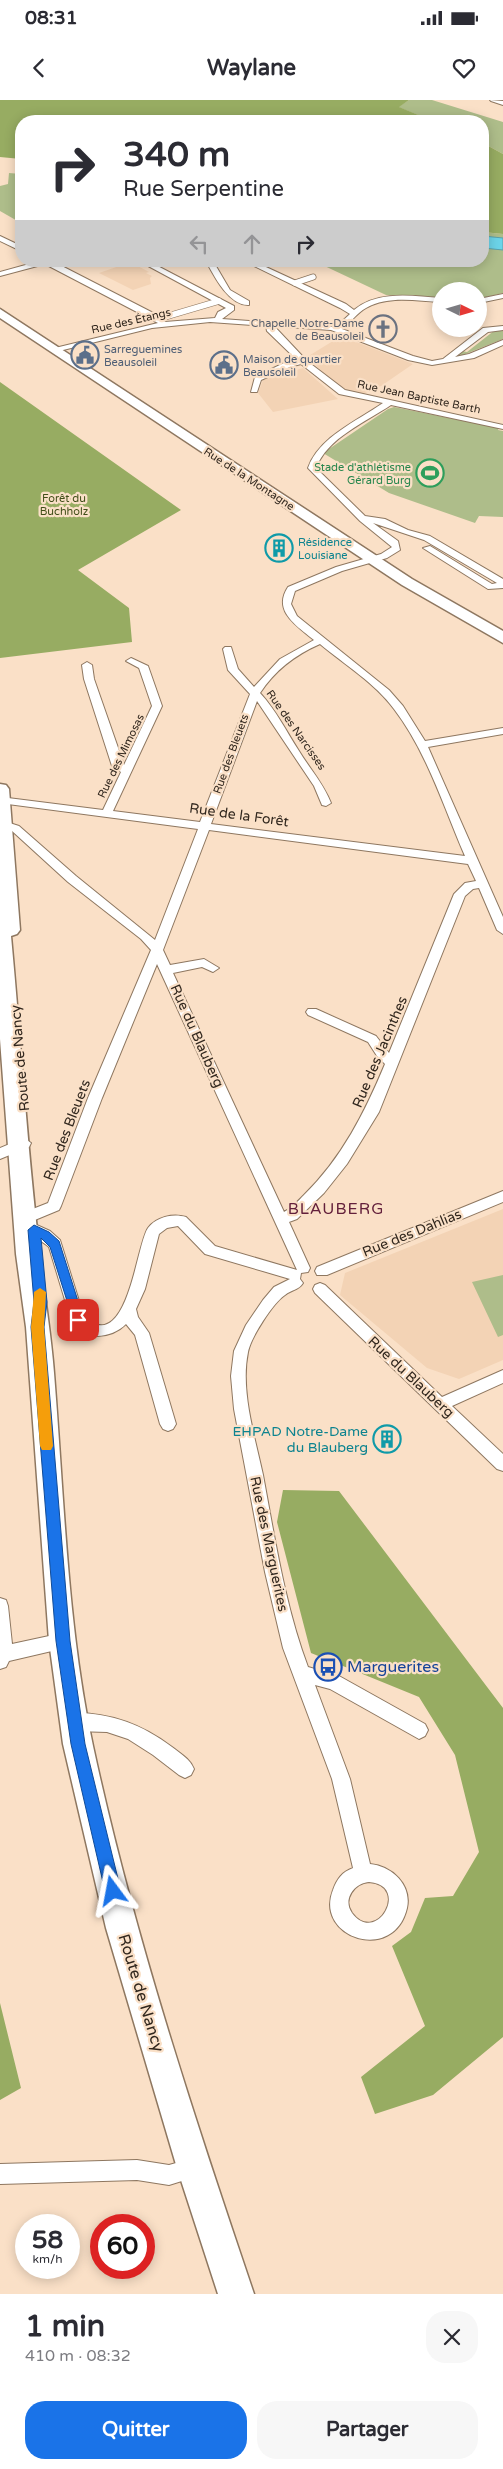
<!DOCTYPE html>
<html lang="fr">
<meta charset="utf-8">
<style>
:root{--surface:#fff;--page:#f7f7f7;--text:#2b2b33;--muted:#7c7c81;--accent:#1a73e8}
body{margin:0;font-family:"Varela Round",sans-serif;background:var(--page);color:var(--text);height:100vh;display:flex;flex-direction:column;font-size:19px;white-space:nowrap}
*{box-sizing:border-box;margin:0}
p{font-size:16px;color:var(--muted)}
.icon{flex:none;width:28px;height:28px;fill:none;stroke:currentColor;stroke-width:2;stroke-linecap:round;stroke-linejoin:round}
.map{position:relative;height:2194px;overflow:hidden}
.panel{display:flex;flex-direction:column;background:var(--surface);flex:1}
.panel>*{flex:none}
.banner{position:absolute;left:15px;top:15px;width:474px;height:152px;border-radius:20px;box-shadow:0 2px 12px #0003;background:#fff;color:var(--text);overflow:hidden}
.needle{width:32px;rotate:95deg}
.controls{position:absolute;left:432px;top:182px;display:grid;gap:10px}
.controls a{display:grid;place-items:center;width:55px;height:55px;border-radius:50%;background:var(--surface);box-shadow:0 2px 12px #0003;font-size:25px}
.speed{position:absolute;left:15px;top:2114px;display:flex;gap:10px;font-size:25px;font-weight:700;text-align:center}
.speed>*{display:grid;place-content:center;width:65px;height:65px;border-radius:50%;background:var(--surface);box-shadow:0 2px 12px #0003;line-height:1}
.speed small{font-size:12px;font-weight:400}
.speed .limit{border:8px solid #d22;background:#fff;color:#111}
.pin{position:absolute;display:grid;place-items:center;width:42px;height:42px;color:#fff;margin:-21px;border-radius:10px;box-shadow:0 2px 8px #0006}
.me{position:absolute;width:55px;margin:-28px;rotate:347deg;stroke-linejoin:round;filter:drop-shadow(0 0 4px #0008)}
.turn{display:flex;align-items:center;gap:18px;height:105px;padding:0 25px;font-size:22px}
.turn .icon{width:65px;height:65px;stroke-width:2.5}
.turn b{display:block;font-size:35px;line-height:42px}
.lanes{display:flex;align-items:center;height:48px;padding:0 25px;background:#0003;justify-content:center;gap:25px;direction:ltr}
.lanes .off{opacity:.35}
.round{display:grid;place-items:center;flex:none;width:52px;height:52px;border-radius:20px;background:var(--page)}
.headline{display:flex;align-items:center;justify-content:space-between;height:85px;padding:0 25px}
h1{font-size:30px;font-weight:700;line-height:38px}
.button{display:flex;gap:10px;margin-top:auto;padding:10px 25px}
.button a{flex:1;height:58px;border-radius:20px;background:var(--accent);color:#fff;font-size:20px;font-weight:700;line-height:58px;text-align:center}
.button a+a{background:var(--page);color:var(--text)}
.status{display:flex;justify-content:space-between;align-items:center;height:35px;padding:0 25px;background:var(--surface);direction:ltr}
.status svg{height:14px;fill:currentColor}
header{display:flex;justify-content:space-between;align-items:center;height:65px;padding:0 25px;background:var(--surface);font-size:22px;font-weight:700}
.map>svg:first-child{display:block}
</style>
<div class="status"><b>08:31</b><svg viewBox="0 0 49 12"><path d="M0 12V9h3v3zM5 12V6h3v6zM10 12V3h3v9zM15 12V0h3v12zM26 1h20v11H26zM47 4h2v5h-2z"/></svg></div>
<header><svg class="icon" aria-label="back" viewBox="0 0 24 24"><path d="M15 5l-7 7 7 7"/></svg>Waylane<svg class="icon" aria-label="heart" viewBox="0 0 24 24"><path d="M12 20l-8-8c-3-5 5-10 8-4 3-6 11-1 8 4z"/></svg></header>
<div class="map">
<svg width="503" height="2194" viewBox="0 0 503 2194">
<rect width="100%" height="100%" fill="#fae0c7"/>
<!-- built -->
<path fill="#f3d3b5" d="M125,164H134L149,172L146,173L152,176L150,178L151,184L133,190L99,173Z
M341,236L413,264L381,286L363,294L345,289L333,282L307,257Z
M303,268L338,299L273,312L258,293L263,280Z
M503,1109V1260L459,1279L427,1268L340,1195L345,1173Z"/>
<!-- green -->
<path fill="#aebd8a" d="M409,0H432L503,22V54L483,43L482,21H433L398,7Z
M9,73L21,74V123L0,111V86L8,84Z
M483,132L503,134V193L479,199V191H441V198L386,195L314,161H482Z
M495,230H503V239L458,257H455L462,251L467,252Z
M394,307L499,328L498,330L503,331V417L479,416L475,423L389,393L323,353L388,309Z
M503,1175V1235L498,1237L472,1182Z"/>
<!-- forest -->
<path fill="#97ac62" d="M0,0H409L399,7L433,21H21V59L0,57Z
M483,43L503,54V134L483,132Z
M0,282L181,410L78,470L129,508L132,542L0,558Z
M283,1390L339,1391L503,1608V1937L433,1995L375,2014L361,1977L425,1926L392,1846L411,1832L425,1798L453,1796L479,1752L455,1655L419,1597L311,1553L277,1422Z
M0,1903L21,1988L0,2000Z"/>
<!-- water -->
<path fill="#6cd4e9" stroke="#5aa0ac" d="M483,136L503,138V150L483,148Z"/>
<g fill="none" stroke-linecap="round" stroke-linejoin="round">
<!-- pedestrian casing -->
<g stroke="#8e7760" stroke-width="7">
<path id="pedestrian" d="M295,183L313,177
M158,219L219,201"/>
</g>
<!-- minor casing -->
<g stroke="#8e7760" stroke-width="2">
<path id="minor" d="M490,0L503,1V5L491,1Z
M0,136L21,146V151L0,141Z
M40,161H52L161,217L165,222L215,218L218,212L226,208L139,161H148L234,206V210L222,219L336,227L350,214L340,208L244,161H253L346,204L354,210C378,190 412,196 441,198V202C417,201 388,195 366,208C357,213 350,223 342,229L413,256L432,261L443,259L483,228L503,226V230L488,232L455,257L469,254L503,240V245L474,258L432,265L408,260L331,230L274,226L307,261L345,290L503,325V329L391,305C366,322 327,338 316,368L365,416L385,419L408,430L430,436L503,479V488L488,489L423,448L430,446L492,484L497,483L424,440L373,423L398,441L400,450L387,458L342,471L295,491L291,504L297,516L389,590L403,606L425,641L503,628V634L428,647L503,817V834L497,830L479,788L473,789L465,796L379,1012L347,1064L324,1093L297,1119L289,1122L310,1168L308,1172L301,1173L300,1179L303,1183C299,1190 291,1190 285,1195C273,1203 251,1237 248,1252C240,1291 255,1337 263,1375C275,1439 285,1506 308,1567L339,1576L425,1624L428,1630L425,1636L419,1639L330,1589L315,1585L350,1679L370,1764C392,1766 412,1785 407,1808C394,1864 314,1838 333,1790C337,1779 342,1772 353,1768L332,1679L283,1548L265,1472L234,1309L231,1276L234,1251L246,1225L263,1200L274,1187L290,1179L205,1154L178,1126L167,1128L159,1134L145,1189L136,1209L138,1217L149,1233L176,1324L173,1329L168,1331L163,1329L160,1324L135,1235L126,1224C111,1239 82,1242 71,1220L49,1147C41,1139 24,1135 19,1126L21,1122L18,1118L20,1114L48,1103L88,998L151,850L141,839L68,782L11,730L0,727V720L19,726L76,776L155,840L198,729L0,703V697L103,710L121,672L112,666L84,579L82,565L87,562L92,565L94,579L124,665L152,606L139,568L126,561L131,558L148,566L162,606L113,711L200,722L250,594L228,570L223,549L225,547H231L238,569L254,587L280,559L314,540C297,526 272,511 288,487L336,467L381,454L392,447L360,421L308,368C319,337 357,321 383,303L339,294L301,264L290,267L261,280L257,292H251L255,277L284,263L297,260L267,231L266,226L210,222L152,228L55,252V248L158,223L45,164L0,176V172ZM320,544C345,565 375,583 394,609C427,652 444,708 465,756L211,724L257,601L314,686L322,705L326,706L331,703C323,683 310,669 299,651C286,631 276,610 260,593C275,570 295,555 320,544ZM209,730L468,764L476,781L465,783L454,794L389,953L376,936L316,909H308L306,912L308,915L368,942L377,956L385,964C365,1012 342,1058 304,1095C298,1101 292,1108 284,1112L173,873L202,867L213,872L219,868L204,859L170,865L163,850ZM157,864L297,1170L215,1146L186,1117C173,1113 156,1117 148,1128C136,1145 128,1256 84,1217L60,1140L50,1131L30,1122L59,1110L61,1106L102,998ZM369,1782C411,1785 377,1846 352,1813C342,1799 355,1783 369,1782Z
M206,161H213L230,190L249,201V205C229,206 214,176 206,161Z
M503,194V198L479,203V199Z
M24,1038L31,1043L29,1047L0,1059V1048Z
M503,1091V1102L327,1175H317L315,1171L317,1167Z
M320,1183L325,1185L442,1297L503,1270V1283L452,1306L503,1354V1371L497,1369L315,1193L313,1189L315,1185Z
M0,1498L6,1500L8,1506L12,1544L63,1533L69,1535L72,1541L69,1547L9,1561L6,1567L0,1569Z
M75,1613C112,1613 143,1625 172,1647C181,1654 190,1659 194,1669L191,1675L185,1678L179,1675L153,1655L128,1639L107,1632L75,1631L69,1628L66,1622L69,1616Z
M194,2058L201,2061L204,2068L201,2075L169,2085L137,2080L0,2084V2064L137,2060L169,2065Z"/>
</g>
<!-- primary casing -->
<g stroke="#8e7760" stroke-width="3">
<path id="primary" d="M0,209L412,479L503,531V543L402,485L0,218Z
M0,684L6,685L9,689L20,830L17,834L11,836C21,942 27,1049 40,1155C44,1194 51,1233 54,1273C64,1395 67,1526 93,1646C133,1832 193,2014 254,2194H218L177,2068L106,1828L63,1644L49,1541L26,1227L16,1154L0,939Z"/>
</g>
<!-- pedestrian -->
<use href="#pedestrian" stroke="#fff" stroke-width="5.5"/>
<!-- minor -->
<use href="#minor" fill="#fff" fill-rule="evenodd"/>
<!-- primary -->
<use href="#primary" fill="#fff" fill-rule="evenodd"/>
</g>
<!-- route -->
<path fill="#1a73e8" stroke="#114b97" d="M34,1125L49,1132L59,1141L84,1220L82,1223H74L50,1147L41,1138L47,1202L44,1227L70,1541L85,1644L121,1791L119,1797L113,1799L108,1797L105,1791L71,1644L56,1541L31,1227L34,1202L28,1130Z"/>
<!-- slow -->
<path fill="#f59e0b" d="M40,1188L46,1192L44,1227L53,1346L51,1350H42L40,1346L31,1227L34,1192Z"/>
<!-- icons -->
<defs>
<g id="church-ring" transform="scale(1.4375)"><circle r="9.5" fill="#fae0c7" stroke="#6b7280" stroke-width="1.5"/><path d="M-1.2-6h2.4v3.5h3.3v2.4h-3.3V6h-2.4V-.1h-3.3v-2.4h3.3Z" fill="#6b7280"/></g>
<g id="civic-ring" transform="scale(1.4375)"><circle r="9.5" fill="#fae0c7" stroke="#5c6f8a" stroke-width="1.5"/><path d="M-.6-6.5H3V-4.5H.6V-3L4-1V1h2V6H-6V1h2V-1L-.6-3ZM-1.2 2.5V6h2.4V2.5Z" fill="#5c6f8a"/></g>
<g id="stadium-ring" transform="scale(1.4375)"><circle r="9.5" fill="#fae0c7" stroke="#2e9e5b" stroke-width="1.5"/><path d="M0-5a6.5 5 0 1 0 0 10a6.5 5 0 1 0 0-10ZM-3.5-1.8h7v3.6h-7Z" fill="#2e9e5b"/></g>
<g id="building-ring" transform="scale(1.4375)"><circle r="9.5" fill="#fae0c7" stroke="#0f9aa8" stroke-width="1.5"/><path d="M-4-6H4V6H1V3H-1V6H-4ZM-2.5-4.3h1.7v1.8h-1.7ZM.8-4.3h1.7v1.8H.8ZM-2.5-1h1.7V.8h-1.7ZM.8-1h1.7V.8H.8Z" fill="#0f9aa8"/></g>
<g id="bus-ring" transform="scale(1.4375)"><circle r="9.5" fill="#fae0c7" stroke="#1a4fb4" stroke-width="1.5"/><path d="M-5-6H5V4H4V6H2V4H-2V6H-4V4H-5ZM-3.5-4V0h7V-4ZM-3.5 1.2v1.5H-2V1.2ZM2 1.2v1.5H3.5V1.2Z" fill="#1a4fb4"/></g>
</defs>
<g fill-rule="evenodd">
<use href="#church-ring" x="383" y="229"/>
<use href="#civic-ring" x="85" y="255"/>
<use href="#civic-ring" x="224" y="265"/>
<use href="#stadium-ring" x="430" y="373"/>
<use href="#building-ring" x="279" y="448"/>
<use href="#building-ring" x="387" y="1339"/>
<use href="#bus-ring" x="328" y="1567"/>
</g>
<g text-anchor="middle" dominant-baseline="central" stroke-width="4.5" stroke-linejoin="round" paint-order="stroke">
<!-- far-street labels -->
<g font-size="11" fill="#31271e" stroke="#fae0c7">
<text transform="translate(131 221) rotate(-13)">Rue des Étangs</text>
<text transform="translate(419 297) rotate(12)">Rue Jean Baptiste Barth</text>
<text transform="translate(249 379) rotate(33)">Rue de la Montagne</text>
<text transform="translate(296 630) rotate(55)">Rue des Narcisses</text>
<text transform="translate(231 654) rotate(-70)">Rue des Bleuets</text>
<text transform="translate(121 656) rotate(-64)">Rue des Mimosas</text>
</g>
<!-- far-worship labels -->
<g font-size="11" fill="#5b616d" stroke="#fae0c7" text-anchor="end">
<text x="364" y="223">Chapelle Notre-Dame<tspan x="364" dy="13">de Beausoleil</tspan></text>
</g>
<!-- far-service labels -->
<g font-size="11" fill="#4e5e75" stroke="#fae0c7" text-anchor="start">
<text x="104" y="249">Sarreguemines<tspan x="104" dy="13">Beausoleil</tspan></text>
<text x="243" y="259">Maison de quartier<tspan x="243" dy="13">Beausoleil</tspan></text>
</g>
<!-- far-leisure labels -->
<g font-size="11" fill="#27864d" stroke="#fae0c7" text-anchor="end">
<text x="411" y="367">Stade d'athlétisme<tspan x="411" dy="13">Gérard Burg</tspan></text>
</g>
<!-- far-park labels -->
<g font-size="11" fill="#414e19" stroke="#fae0c7">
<text x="64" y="398">Forêt du<tspan x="64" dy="13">Buchholz</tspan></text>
</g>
<!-- far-culture labels -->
<g font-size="11" fill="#0d838f" stroke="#fae0c7" text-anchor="start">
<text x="298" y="442">Résidence<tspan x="298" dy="13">Louisiane</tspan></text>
</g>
<!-- street labels -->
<g font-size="14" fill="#31271e" stroke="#fae0c7">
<text transform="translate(239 715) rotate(8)">Rue de la Forêt</text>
<text transform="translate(197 936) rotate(66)">Rue du Blauberg</text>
<text transform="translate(380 952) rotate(-67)">Rue des Jacinthes</text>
<text transform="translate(20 958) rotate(-95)">Route de Nancy</text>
<text transform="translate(67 1030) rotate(-69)">Rue des Bleuets</text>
<text transform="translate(412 1133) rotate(-22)">Rue des Dahlias</text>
<text transform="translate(411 1277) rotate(43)">Rue du Blauberg</text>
<text transform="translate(269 1444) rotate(78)">Rue des Marguerites</text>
</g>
<!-- culture labels -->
<g font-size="14" fill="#0d838f" stroke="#fae0c7" text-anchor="end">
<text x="368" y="1331">EHPAD Notre-Dame<tspan x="368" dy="16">du Blauberg</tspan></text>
</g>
<!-- quarter labels -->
<g font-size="16" letter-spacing="1" fill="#63203b" stroke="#fae0c7">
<text x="336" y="1109">BLAUBERG</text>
</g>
<!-- near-transit labels -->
<g font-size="16" fill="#164399" stroke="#fae0c7" text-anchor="start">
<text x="347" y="1567">Marguerites</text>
</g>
<!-- near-street labels -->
<g font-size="16" fill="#31271e" stroke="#fae0c7">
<text transform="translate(141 1893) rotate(73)">Route de Nancy</text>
</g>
</g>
</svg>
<div class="controls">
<a><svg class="needle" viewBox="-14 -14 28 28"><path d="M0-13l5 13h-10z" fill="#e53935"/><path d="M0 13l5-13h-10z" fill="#7c7c81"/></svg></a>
</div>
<div class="speed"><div>58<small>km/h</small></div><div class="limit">60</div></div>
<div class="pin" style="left:78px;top:1220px;background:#d93025"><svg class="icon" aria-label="arrive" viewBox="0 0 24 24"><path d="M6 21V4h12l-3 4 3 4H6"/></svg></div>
<svg class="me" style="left:113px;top:1791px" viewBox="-20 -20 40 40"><path d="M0-17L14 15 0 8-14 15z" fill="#1a73e8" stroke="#fff" stroke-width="4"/></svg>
<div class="banner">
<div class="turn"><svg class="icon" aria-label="right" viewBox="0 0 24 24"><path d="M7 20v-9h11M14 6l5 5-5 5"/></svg><div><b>340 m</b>Rue Serpentine</div></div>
<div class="lanes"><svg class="icon off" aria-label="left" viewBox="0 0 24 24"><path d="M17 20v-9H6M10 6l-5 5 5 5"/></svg><svg class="icon off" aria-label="ahead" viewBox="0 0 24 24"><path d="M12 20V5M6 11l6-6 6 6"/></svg><svg class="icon" aria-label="right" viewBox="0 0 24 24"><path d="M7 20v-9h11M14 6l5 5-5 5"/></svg></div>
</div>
</div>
<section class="panel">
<div class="headline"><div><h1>1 min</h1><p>410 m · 08:32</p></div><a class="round"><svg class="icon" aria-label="close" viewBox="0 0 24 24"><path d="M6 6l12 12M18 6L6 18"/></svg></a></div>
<div class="button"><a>Quitter</a><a>Partager</a></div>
</section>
